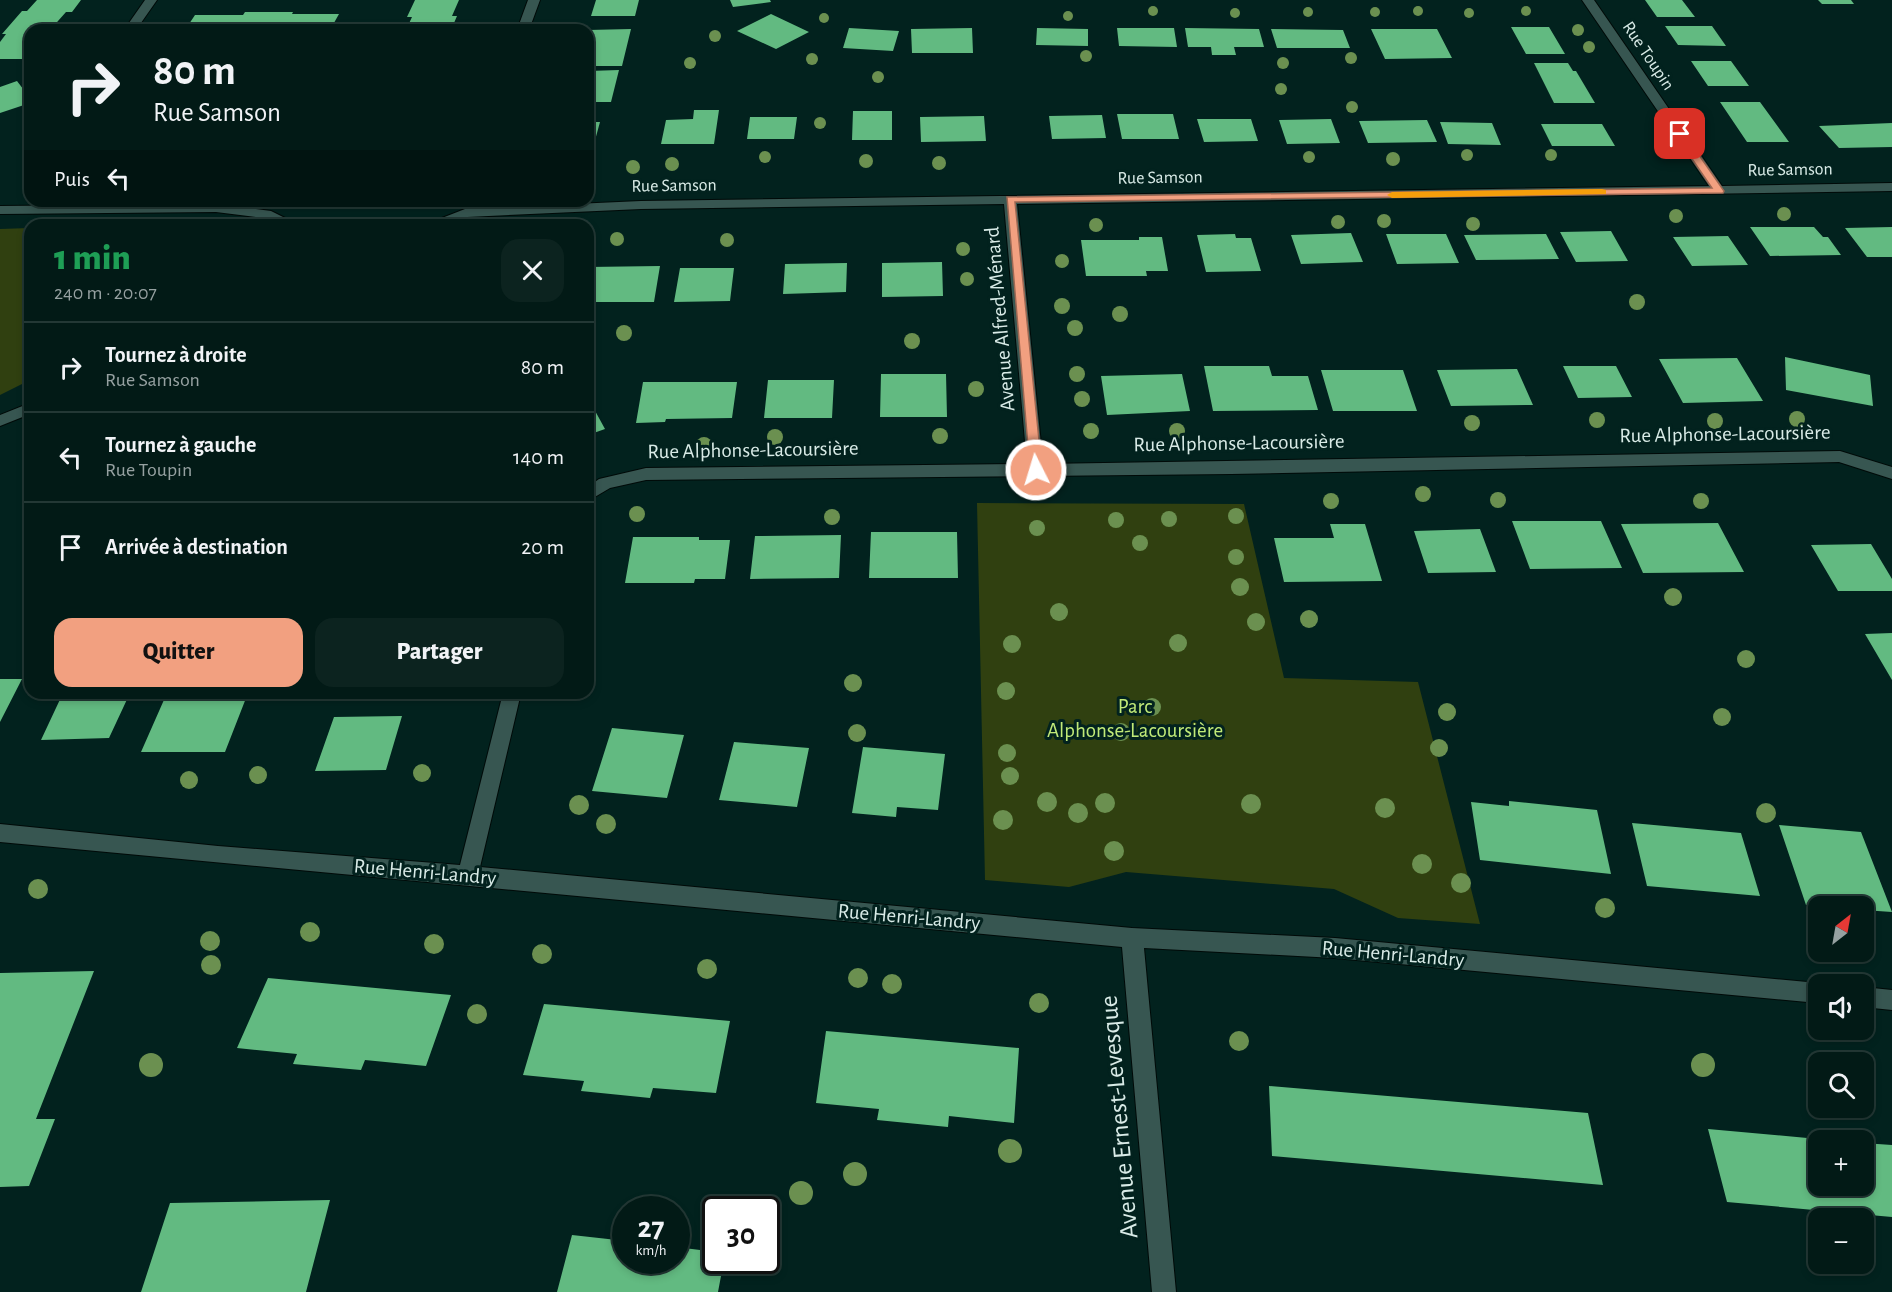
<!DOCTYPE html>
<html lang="fr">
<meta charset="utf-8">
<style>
:root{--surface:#021a16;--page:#0c231f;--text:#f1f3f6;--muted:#96a1a1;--line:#233835;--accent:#f2a080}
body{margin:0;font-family:"Alegreya Sans",sans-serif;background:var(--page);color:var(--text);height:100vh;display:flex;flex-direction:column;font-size:22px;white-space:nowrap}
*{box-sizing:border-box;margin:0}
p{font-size:20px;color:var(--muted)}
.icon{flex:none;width:33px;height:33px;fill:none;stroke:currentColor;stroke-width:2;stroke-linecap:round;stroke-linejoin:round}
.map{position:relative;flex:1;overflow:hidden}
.panel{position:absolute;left:24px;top:219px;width:570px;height:480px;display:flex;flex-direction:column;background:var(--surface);border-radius:18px;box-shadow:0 3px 9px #0003,0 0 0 2px var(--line)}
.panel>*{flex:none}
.guide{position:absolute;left:24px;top:24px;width:570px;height:183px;border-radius:18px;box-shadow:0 3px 9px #0003,0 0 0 2px var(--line);background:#021a16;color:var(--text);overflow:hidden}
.needle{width:39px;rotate:31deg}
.controls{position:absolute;left:1808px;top:896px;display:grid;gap:12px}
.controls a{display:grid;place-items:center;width:66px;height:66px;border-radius:12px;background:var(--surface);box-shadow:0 3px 9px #0003,0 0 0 2px var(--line);font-size:30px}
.speed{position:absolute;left:612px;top:1196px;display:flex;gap:12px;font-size:30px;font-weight:700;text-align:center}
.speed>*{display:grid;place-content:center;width:78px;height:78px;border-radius:50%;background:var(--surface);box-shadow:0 3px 9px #0003,0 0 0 2px var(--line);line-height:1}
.speed small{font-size:15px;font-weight:400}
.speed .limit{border:3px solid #111;border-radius:9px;background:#fff;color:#111}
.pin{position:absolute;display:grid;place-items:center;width:51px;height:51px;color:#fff;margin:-26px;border-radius:12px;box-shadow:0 3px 9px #0006}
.me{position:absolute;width:66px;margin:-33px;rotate:355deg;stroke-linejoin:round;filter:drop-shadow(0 0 4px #0008)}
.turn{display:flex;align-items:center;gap:21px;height:126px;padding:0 30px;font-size:27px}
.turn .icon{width:78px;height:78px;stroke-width:2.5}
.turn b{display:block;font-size:42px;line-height:51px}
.then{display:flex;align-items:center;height:57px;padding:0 30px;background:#0003;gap:12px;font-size:22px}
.round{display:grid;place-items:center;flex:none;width:63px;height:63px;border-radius:18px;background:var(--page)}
.headline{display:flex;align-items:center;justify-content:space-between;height:102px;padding:0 30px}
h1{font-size:36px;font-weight:800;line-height:45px;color:#1e9e55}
.action{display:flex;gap:12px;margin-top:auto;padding:12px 30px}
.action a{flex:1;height:69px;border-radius:18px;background:var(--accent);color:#111;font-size:24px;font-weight:800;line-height:69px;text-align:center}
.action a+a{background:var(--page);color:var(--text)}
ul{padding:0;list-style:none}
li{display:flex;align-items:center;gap:18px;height:90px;padding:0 30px;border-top:2px solid var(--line)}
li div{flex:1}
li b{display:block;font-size:22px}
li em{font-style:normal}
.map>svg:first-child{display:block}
</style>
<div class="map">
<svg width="1892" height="1292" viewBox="0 0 1892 1292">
<rect width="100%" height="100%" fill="#02221e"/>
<!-- green -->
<path fill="#304010" d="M30,228V380L0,395V229Z
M977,503L1244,504L1284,678L1418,682L1480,924L1398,918L1334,889L1126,872L1069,887L985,880Z"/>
<!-- building -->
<path fill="#62ba81" d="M37,0H81L72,12H66L50,30H30V59H0V42L6,34H2L22,11H27Z
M415,0H459L452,16H457L451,30H406L412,17H407Z
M596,0H639L635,16H591Z
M730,0H770L771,2L733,7Z
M1645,0H1682L1695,17H1657Z
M1818,0H1851L1854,4H1822Z
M245,12H293L292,14H339L330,30H185L195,15H243Z
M771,14L809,32L776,49L737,31Z
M1665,26H1712L1726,46L1678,45Z
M1511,27H1549L1565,54H1526Z
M849,28L899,31L893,51L843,48Z
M972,28L973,53H912L911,29Z
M1037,28L1088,29V46L1036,45Z
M1117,28H1174L1177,47L1119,46Z
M1185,28L1259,29L1264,47H1234L1236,55H1212L1211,47H1188Z
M631,29L622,66H588V30Z
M1271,29L1343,30L1350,48H1277Z
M1371,29H1437L1452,58L1385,59Z
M1691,61H1731L1749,86H1708Z
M1534,63H1568L1573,71H1576L1595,103H1554Z
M619,70L611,102H588V71Z
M17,81L30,98V103L0,113V87Z
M1720,102H1760L1789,142H1747Z
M694,110H719L714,144H661L666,120L693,119Z
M853,111H892V140H852Z
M1117,114H1173L1179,139H1122Z
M1102,115L1106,138L1052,139L1049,116Z
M984,116L986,141L921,142L920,117Z
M750,117H797L794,139H747Z
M1197,119H1251L1258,141L1204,142Z
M1331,119L1340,143L1287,144L1279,120Z
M1427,120L1437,142L1368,143L1359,121Z
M588,122H600L591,155H588Z
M1440,122L1492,123L1501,145L1448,144Z
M1892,123V147L1839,148L1819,126Z
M1541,124H1602L1615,146H1552Z
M1750,227H1814L1823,237H1828L1841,255L1770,256Z
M1892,227V257H1867L1845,228Z
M1611,231L1628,261L1576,262L1560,232Z
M1351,233L1363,262L1301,264L1291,235Z
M1235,234L1236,238H1251L1261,271L1206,272L1197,235Z
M1386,234H1446L1459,263L1397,264Z
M1546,234L1559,259L1476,260L1464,235Z
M1728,236L1748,265L1692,266L1673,237Z
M1139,237H1162L1168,271H1146L1147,276H1086L1081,240H1139Z
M942,262L943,296L882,297V263Z
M847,263L846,292L783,294L785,264Z
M660,266L654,302H588V267Z
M680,268H734L730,301L674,302Z
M1785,357L1870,375L1873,406L1786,390Z
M1737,358L1763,401L1683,403L1659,359Z
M1204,366H1269L1272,376H1308L1318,410L1213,411Z
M1563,366H1616L1632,397L1578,398Z
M1517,369L1533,405L1451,406L1437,370Z
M1321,370H1403L1417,411H1333Z
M881,374H946L947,417H880Z
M1182,374L1190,411L1107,415L1101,376Z
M768,380H834L832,418H764Z
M643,382H737L732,418L666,419L665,422L636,423Z
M588,398L605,429L588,435Z
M1512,521H1601L1622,568L1530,569Z
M1718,523L1744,572L1643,573L1621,524Z
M1330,524H1365L1382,581L1284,582L1274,538H1334Z
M1480,529L1496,572L1428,573L1414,531Z
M871,532H957L958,578H869Z
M841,535L839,578L750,579L755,536Z
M633,537H699V540H730L725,579H695L694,583H625Z
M1871,544L1892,579V591H1838L1811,545Z
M1892,633V680L1865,634Z
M0,679H22L0,722Z
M63,693H130L109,738L41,740Z
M167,693H248L225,752H141Z
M341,693H414L413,696L340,697Z
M402,716L386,770L315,771L334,717Z
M612,728L684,735L667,798L592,791Z
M734,742L809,748L797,807L719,800Z
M863,747L945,754L938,810L897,807L896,817L852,813Z
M1509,801L1597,810L1611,874L1480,860L1471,802L1509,806Z
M1632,823L1741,833L1760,896L1647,886Z
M1779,825L1861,832L1892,912L1863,910V906L1806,905Z
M94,971L36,1119H55L29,1186L0,1187V973Z
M268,978L451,995L426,1066L365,1060L361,1070L293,1064L297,1054L237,1048Z
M544,1004L730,1021L716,1093L653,1088L650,1098L581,1091L584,1081L523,1075Z
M826,1031L1019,1048L1014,1123L949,1116L948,1127L877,1120L879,1109L816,1103Z
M1269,1086L1588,1113L1603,1185L1272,1156Z
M1708,1129L1818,1139V1185H1863V1143L1892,1145V1217L1727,1202Z
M330,1200L306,1292H141L170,1203Z
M572,1235L626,1241V1260H676V1247L716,1252V1260H724L718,1292H557Z"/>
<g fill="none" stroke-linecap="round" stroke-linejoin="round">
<!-- minor casing -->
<g stroke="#000a08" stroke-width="2">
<path id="minor" d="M145,0H157L136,30H124Z
M528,0H540L529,30H517Z
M1582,0H1594L1722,186L1892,183V191L1017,204L1043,464L1840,451L1892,467V479L1839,462L1231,474L646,480L610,488L588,501V487L599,479L646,468L1027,464L1004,204L641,209L467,217L444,225H424L465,209L641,201L1709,186Z
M216,204L271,211L299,225H281L263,218L216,212L0,214V206Z
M30,403V414L0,426V415Z
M503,693H521L480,867L1132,928L1335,938L1818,983L1821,984H1818V1003L1335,958L1144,948L1176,1292H1152L1122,947L0,842V824L218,846L460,865Z
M1863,987L1892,990V1010L1863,1007Z"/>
</g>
<!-- minor -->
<use href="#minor" fill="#375651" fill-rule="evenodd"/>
</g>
<!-- trees -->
<g fill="#6b9050">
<circle cx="1153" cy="11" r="5"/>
<circle cx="1418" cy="11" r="5"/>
<circle cx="1526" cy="11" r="5"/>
<circle cx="1308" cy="12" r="5"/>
<circle cx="1375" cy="12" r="5"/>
<circle cx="1235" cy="13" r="5"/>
<circle cx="1469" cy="13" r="5"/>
<circle cx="1068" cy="16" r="5"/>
<circle cx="824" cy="18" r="5"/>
<circle cx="1578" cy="30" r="6"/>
<circle cx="715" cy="36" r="6"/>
<circle cx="1589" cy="47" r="6"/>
<circle cx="1086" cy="56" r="6"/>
<circle cx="1351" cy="58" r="6"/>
<circle cx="812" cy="59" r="6"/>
<circle cx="690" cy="63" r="6"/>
<circle cx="1283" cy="63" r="6"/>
<circle cx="878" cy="77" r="6"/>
<circle cx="1281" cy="89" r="6"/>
<circle cx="1352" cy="107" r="6"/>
<circle cx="820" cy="123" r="6"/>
<circle cx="1467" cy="155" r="6"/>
<circle cx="1551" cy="155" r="6"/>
<circle cx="765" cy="157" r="6"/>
<circle cx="1309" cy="157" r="6"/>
<circle cx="1393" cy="159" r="7"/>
<circle cx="866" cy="161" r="7"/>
<circle cx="939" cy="163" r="7"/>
<circle cx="672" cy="164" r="7"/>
<circle cx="633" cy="167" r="7"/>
<circle cx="1784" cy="214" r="7"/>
<circle cx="1676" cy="216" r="7"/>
<circle cx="1384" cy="221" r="7"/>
<circle cx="1338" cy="222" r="7"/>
<circle cx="1473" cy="224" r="7"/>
<circle cx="1096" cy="225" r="7"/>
<circle cx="617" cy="239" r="7"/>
<circle cx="727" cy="240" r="7"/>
<circle cx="963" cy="249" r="7"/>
<circle cx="1062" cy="261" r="7"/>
<circle cx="967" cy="279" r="7"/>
<circle cx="1637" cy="302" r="8"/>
<circle cx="1062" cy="306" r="8"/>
<circle cx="1120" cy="314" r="8"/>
<circle cx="1075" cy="328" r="8"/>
<circle cx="624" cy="333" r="8"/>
<circle cx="912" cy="341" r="8"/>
<circle cx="1077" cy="374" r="8"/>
<circle cx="976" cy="389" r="8"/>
<circle cx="1082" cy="399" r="8"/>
<circle cx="1797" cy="419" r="8"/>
<circle cx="1597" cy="420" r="8"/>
<circle cx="1715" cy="421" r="8"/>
<circle cx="1472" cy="423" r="8"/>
<circle cx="1091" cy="431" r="8"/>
<circle cx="1177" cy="431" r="8"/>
<circle cx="940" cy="436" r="8"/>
<circle cx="775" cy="437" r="8"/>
<circle cx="704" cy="445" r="8"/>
<circle cx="1423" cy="494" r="8"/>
<circle cx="1498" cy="500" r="8"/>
<circle cx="1331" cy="501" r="8"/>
<circle cx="1701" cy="501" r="8"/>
<circle cx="637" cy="514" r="8"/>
<circle cx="1236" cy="516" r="8"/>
<circle cx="832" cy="517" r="8"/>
<circle cx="1169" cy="519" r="8"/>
<circle cx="1116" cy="520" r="8"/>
<circle cx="1037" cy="528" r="8"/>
<circle cx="1140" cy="543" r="8"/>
<circle cx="1236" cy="557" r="8"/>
<circle cx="1240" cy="587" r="9"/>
<circle cx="1673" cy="597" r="9"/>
<circle cx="1059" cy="612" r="9"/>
<circle cx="1309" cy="619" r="9"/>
<circle cx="1256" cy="622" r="9"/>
<circle cx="1178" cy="643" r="9"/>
<circle cx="1012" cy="644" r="9"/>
<circle cx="1746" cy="659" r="9"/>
<circle cx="853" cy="683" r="9"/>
<circle cx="1006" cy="691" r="9"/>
<circle cx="1152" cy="707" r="9"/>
<circle cx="1447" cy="712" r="9"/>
<circle cx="1722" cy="717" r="9"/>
<circle cx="1121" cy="732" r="9"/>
<circle cx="857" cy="733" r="9"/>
<circle cx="1439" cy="748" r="9"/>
<circle cx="1007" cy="753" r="9"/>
<circle cx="422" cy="773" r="9"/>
<circle cx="258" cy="775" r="9"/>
<circle cx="1010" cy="776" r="9"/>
<circle cx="189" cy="780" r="9"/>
<circle cx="1047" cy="802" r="10"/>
<circle cx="1105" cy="803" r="10"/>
<circle cx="1251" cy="804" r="10"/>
<circle cx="579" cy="805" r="10"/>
<circle cx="1385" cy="808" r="10"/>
<circle cx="1078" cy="813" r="10"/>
<circle cx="1766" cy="813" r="10"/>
<circle cx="1003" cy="820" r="10"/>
<circle cx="606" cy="824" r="10"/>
<circle cx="1114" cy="851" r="10"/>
<circle cx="1422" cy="864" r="10"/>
<circle cx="1461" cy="883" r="10"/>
<circle cx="38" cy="889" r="10"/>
<circle cx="1605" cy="908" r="10"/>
<circle cx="310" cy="932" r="10"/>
<circle cx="210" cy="941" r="10"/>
<circle cx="434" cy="944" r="10"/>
<circle cx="542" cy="954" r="10"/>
<circle cx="211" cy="965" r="10"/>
<circle cx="707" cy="969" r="10"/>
<circle cx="858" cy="978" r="10"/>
<circle cx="892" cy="984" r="10"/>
<circle cx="1039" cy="1003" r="10"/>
<circle cx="477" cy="1014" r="10"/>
<circle cx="1239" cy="1041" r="10"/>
<circle cx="151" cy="1065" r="12"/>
<circle cx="1703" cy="1065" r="12"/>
<circle cx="1010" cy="1151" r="12"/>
<circle cx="855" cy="1174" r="12"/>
<circle cx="801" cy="1193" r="12"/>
</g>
<!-- route -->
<path fill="#f2a080" stroke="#9d6853" stroke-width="1.5" d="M1676,132H1683L1724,191L1723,193L1015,202L1042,470L1036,474L1030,470L1007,197L1712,188L1675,134Z"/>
<!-- slow -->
<path fill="#f59e0b" d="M1602,189L1606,190V194L1392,198L1387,195L1392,192Z"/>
<g text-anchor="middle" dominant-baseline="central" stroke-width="6" stroke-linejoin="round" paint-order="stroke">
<!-- far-street labels -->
<g font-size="18" fill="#d9ebe7" stroke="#02221e">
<text transform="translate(1648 56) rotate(56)">Rue Toupin</text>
<text transform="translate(1790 170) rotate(-1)">Rue Samson</text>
<text transform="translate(1160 178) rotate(-1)">Rue Samson</text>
<text transform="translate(674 186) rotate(-1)">Rue Samson</text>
</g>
<!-- street labels -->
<g font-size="21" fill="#d9ebe7" stroke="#02221e">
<text transform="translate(1000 319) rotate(-95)">Avenue Alfred-Ménard</text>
<text transform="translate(1725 434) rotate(-1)">Rue Alphonse-Lacoursière</text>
<text transform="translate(1239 443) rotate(-1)">Rue Alphonse-Lacoursière</text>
<text transform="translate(753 450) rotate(-1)">Rue Alphonse-Lacoursière</text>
<text transform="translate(425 872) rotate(5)">Rue Henri-Landry</text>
<text transform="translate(909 917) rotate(5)">Rue Henri-Landry</text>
<text transform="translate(1393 954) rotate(5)">Rue Henri-Landry</text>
</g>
<!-- park labels -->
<g font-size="21" fill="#c1ea78" stroke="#02221e">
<text x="1135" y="706">Parc<tspan x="1135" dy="24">Alphonse-Lacoursière</tspan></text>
</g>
<!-- near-street labels -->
<g font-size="26" fill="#d9ebe7" stroke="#02221e">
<text transform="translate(1119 1117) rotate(-95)">Avenue Ernest-Levesque</text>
</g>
</g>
</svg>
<div class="controls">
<a><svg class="needle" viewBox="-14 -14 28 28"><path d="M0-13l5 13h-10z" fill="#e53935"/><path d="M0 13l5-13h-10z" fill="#96a1a1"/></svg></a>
<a><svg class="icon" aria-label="sound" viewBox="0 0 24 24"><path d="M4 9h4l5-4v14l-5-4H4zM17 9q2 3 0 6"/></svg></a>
<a><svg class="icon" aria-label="search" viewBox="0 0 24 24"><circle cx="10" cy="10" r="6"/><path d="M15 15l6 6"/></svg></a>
<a>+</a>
<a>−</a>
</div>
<div class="speed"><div>27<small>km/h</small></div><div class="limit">30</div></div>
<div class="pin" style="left:1680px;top:134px;background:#d93025"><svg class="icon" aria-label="arrive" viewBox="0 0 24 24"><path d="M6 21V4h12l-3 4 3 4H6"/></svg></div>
<svg class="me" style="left:1036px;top:470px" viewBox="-20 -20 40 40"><circle r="17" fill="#f2a080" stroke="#fff" stroke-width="3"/><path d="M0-11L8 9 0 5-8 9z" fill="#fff"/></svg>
<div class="guide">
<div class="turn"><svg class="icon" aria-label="right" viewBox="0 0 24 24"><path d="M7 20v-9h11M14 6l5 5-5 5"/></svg><div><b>80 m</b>Rue Samson</div></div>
<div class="then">Puis<svg class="icon" aria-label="left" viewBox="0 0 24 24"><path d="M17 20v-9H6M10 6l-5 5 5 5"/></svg></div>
</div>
<section class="panel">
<div class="headline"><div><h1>1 min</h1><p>240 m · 20:07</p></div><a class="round"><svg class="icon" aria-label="close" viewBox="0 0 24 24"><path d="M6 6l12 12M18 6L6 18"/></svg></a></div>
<ul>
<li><svg class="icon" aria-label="right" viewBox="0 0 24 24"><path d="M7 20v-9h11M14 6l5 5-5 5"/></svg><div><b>Tournez à droite</b><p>Rue Samson</p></div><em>80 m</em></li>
<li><svg class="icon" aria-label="left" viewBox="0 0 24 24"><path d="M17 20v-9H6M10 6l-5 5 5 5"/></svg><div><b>Tournez à gauche</b><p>Rue Toupin</p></div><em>140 m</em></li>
<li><svg class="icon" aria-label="arrive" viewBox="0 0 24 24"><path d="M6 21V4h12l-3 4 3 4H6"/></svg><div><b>Arrivée à destination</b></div><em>20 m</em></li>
</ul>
<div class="action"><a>Quitter</a><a>Partager</a></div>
</section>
</div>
